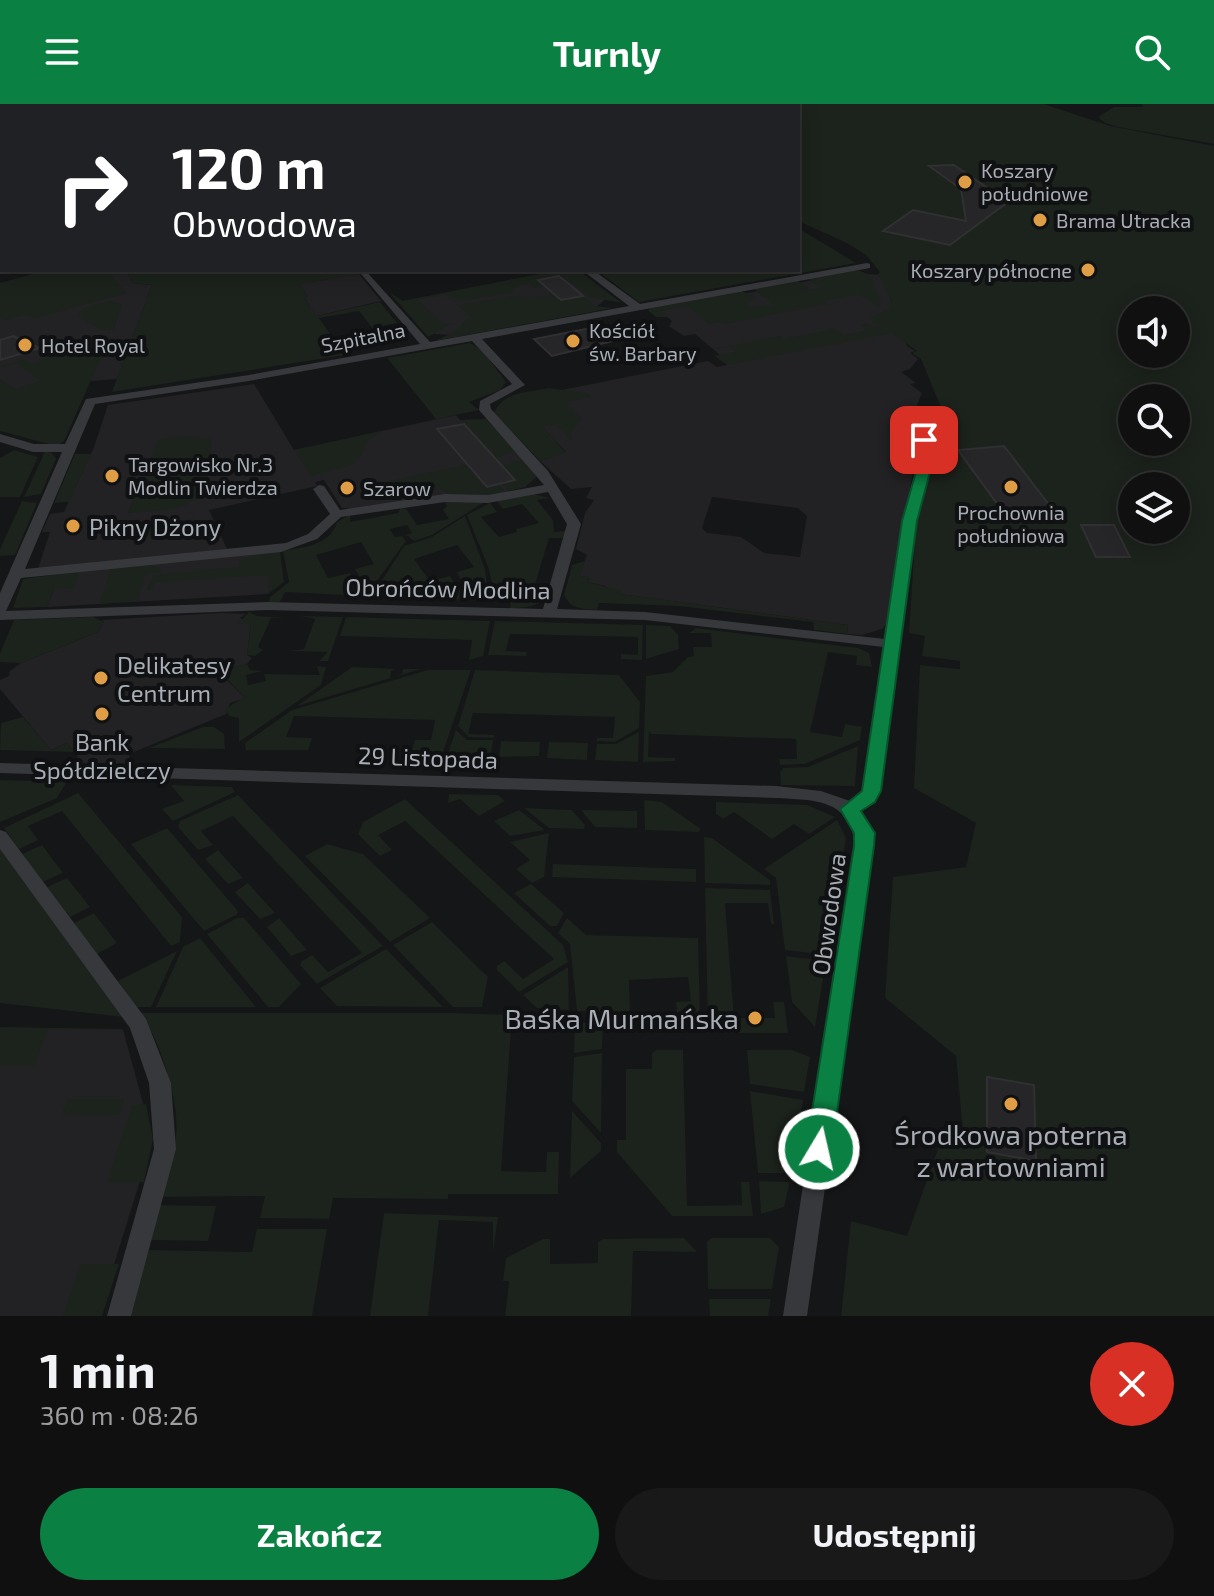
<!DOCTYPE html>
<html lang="pl">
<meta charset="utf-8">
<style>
:root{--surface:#101011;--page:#19191a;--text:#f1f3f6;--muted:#9c9d9f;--line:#303031;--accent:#0b8043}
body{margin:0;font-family:"Exo 2",sans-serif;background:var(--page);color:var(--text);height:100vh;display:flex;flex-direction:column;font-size:30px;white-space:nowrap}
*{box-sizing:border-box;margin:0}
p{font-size:26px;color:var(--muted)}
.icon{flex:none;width:44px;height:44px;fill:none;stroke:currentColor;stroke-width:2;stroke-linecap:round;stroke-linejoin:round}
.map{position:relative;height:1212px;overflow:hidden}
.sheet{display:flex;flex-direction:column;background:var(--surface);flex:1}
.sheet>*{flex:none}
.banner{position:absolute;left:0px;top:0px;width:800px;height:168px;box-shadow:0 4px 20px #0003,0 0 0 2px var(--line);background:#202124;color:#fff;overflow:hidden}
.buttons{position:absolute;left:1118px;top:192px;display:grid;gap:16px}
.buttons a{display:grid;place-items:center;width:72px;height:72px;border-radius:50%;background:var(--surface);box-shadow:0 4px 20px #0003,0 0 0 2px var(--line);font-size:40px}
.pin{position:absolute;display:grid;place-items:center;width:68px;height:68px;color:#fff;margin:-34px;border-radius:16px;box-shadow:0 4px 12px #0006}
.me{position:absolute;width:88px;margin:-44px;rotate:9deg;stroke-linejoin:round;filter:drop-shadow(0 0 6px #0008)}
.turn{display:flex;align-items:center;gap:28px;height:168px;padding:0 40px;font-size:36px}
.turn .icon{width:104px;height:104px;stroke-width:2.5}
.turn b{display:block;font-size:56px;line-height:68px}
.round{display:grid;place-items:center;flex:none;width:84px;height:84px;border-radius:42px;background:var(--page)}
.headline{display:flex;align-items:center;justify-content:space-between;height:136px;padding:0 40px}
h1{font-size:48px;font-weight:700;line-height:60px}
.action{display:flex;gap:16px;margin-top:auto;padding:16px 40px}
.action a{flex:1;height:92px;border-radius:48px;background:var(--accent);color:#fff;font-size:32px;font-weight:700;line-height:92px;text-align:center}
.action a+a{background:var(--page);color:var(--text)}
header{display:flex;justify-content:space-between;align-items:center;height:104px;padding:0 40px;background:var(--accent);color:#fff;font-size:36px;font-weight:700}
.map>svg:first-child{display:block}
</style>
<header><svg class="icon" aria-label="menu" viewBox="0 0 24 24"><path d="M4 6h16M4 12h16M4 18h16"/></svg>Turnly<svg class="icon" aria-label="search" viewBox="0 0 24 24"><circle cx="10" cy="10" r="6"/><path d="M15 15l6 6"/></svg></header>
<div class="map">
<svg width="1214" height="1212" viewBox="0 0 1214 1212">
<rect width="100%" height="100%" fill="#151617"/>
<!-- built -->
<path fill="#222224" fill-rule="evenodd" d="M48,166H125L133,179L152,181L117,275L91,277L0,300V179Z
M560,166L607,194L595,204L449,231L435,230L403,197Z
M847,169L882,171L907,242L915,247L910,249L918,255L910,265L901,268L916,279L910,280L922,289L917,301L920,327L887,519L882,525L862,531L847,530L848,521L620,490L605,482L587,478L589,474L579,472L587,451L576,445L585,409L594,396L586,394L592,383L571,385L540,357L566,348L516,295L708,257L717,263L727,261L715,252L720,251L695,230L684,232L669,222L672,217L659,207ZM712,393L798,404L807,412L800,453L764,449L741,433L707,429L702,424Z
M359,170L381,197L316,212L304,194L308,192L299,180Z
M254,280L294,346L456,311L460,316L486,315L536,367V373L525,383L493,391L353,405L342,404L324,376L315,378L317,382L209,406L228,447L38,465L50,428H42L50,410L64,408L94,343L108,301ZM160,335L211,350L207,373L198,394L128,409Z
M280,447L268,490L47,503L54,485L80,467Z
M220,509L246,510L240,514L251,519L247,551L252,554L247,560L223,567V572L245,594L230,599L226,610L129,650L131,661L74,659L78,653L67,639L51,646L0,585V576L9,572L10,567L21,559L98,528L104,518L102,516Z
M0,923L123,926L147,1014L149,1048L98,1212H0Z"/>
<!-- green -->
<path fill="#1c221c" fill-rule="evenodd" d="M655,0H1044L1110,22L1214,42V1212H841L851,1117L907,1132L939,1042L963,1028L956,952L885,894L893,773L966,763L976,719L914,684L920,561L960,565V557L922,552L925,532L909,529L916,420L945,313L921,255L912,249L917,247L892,229L728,261L715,252L736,248L730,243L713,245L780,232L784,235L833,225L844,231L867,226L860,221L864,219L880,224L870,214L889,205L892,198L878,170L880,168L866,151L847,139L798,117V2H646ZM913,106L978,120L950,141L884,127ZM1132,206H1176V250H1132ZM1132,294H1176V338H1132ZM1132,382H1176V426H1132Z
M1141,0H1214V40L1118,23L1105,19L1098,13L1114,3H1143Z
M798,124L856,159L639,198L596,166H798Z
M48,166H107L126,189L36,214L25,211L6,216L0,213V179Z
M125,166H372L374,168L300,180L308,192L304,195L317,212L380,198L397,219L372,224L359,207L319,214L345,251L112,288L152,181L133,179Z
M560,166H578L622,199L589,193L574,180H569L559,172L539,176L546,182L535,184L529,180L517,182L511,189L454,198L444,190L417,196L444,220L452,219L428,233L389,188L403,197Z
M858,166L870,171L881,198L880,203L859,190L822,197L828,200L725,220L722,218L710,220L687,202L660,207L667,213H656L648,207L650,204L739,186L757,194L746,199L749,202H775L754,185L797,176L810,186L820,184L807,174Z
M555,191L561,196L583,192L595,202L613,204L435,237L458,226L465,216L472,214L458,201L514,192L531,194Z
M109,197L122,200L114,225L101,226L77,211L83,204Z
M102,235L108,238L64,337L56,342L0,327V275L15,285L41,277L17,260L0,263L22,256L33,259L46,255V249Z
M470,239L483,247L506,278L500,286L469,298L479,306L382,327L367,337L361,352L352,361L311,372L294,346L436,315L387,254Z
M549,284L586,289L591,293L566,298L582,314L571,328L572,337L556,320L543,323L566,349L540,357L494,309C504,287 526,289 549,284Z
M486,315L515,347L496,354L460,316Z
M185,332L211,335C212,407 188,404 128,409L159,335Z
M14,346L38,353L20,393H0V354Z
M45,347L52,349L56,355L41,390L24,393Z
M75,350H91L69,398L54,399Z
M518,357L526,358L537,369C533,382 520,384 508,387L503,380L516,376L502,361Z
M466,361L485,384L499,381L505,388L493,391H451L440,385L401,391L375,387L370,381Z
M529,389L550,394L537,396L553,416L554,428L565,427L563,434H549L534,484L549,485C544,503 526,504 510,504L511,491L494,490L489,465L467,411L490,399L497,408L481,413L499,433L517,428L516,425L539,419L522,400L503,405L496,396Z
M22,397L37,399L15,451L0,452V445Z
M486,397L432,431L414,437L406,431L412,429L407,421L390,425L395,433L402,432L406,437L371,485L367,486L355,465L374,460L361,438L316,451L328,474L350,469L363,492L285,488L280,498L269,499L270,493L289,478L283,447C304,443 331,441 337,418L350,411V418L398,409L401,403L407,406L417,421L449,415L443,406L447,402L445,398Z
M465,412L485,465L488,491L475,497L458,471L457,468L474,463L457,441L414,455L430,477L450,472L467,496L372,492L404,442L432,433Z
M195,415L179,428L127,433L128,424Z
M280,447L284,478L268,490L269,471L156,478L154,485L147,486L154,471L239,463L240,456L244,454Z
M585,457L579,472L589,473L587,478L622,487L621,490L848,521L847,530L814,526L813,518L678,502L599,499L597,506C583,505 570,505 564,491L572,461Z
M145,460L161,464V468L145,470L138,496L100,500L111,463Z
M80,467L74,484L54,485L47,503L13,504L23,475Z
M249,508L257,512L286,514H271L258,543L263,546L255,552L247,551L251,519L238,520Z
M301,512L343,513L328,557H319L328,548L288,547L304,545L315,515Z
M93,513L104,518L98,528L21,559L0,558V549L14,516Z
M346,513L490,517L483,552L469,556L472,536L340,532Z
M495,517L643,521L642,556L621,555V550L638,551V533L510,530L506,547L527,548L526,552L488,551Z
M646,521L670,522L678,531L679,545L646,555Z
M696,524L858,544L869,549L872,563L856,561L857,552L828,548L810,628L842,633L845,620L862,623L860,636L805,660L780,661L779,655H797L796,635L651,630L649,627L648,653L675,654V657L643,658L646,572L673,568L688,553L694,552L693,543H712L711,529H689Z
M247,560L250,566L263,567L246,571L248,581L266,577L264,570L320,571L317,562L326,563L321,581L239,638V614L229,612L225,605L244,593L222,569L226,564Z
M352,563L396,565L391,567L390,574L402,570L403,565H421L297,602Z
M428,566H471L442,651L411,649L415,636H431L435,616L294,612L286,633L312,634L308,646H246L245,639L292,606Z
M475,566L619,571L640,598L639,624L615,638L597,637V634H613L615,613L473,609L468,630L494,631V634L469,633L458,622Z
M23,613L51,646L67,639L74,648L0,646L1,619Z
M203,623H214L224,630L225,645L149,644Z
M456,626L467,636H493L491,651L447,652Z
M639,628L638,658L595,656L597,640H616Z
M501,637L540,638L539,652L501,653L499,652Z
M549,638L588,639L587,656L547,654Z
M858,642L855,682L781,681L780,668L783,664L808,663Z
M0,676L67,678L57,694L0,718Z
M171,681L232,683L235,688L173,717L162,705L184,697Z
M78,689L182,813L180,838L171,842L62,707L28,722L38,736L19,745L4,724Z
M449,690L498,691L505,697L479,712L460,695L448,699Z
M238,691L383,842L317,880L300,861L302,857L312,851L328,868L362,849L233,712L201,727L213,741L198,746L178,723L180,717Z
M405,695L563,841L568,858L519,888L497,866V862L504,857L523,875L554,855L405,717L378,731L392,746L380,752L358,730L363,718Z
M644,696L662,698L701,725L698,728L645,726Z
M716,698L807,701L835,713L809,730L794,720L772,735L734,708L723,715L716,710Z
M524,704L572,706L585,721L584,725L549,724Z
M519,706L545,726L510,732L494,717Z
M581,706L637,707V724L595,723Z
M837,716L846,734L827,851L785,846L776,774L764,765Z
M167,724L238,807L236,811L204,827L131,740Z
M549,729L544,773L532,779L516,765L530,756L510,738Z
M704,733L712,734L770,776V781L705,779Z
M327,740L363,750L430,814L390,838L305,752Z
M42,741L63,769L43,778L22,750Z
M0,743L124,913L0,899Z
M218,746L243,774L228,780L205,755Z
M553,760L696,765V778L552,773Z
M67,774L90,803L70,813L47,783Z
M248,779L275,809L260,815L235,788Z
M531,780L564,809L557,822H550L514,789Z
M705,784L770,786L774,820H771L768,799H725L734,914H775L773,898H784L788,929H721L708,920Z
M94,809L117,839L97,850L74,819Z
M237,814H244L301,880L279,903H268L207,830Z
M279,814L307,846L291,852L267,823Z
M567,814L586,831L698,834L700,915L693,910H677L676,898L691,897L688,873L629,876L630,908L577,907L570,840L558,829Z
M432,818L488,873L482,903H453L393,841Z
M200,834L256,903H156L183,843Z
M386,845L443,903L337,902L320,884Z
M177,847L151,903H136L118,877Z
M786,852L826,857L815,923L792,898Z
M568,863L569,906L537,904L523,891Z
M140,909H455L561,913V925H511L501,1067L546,1068L547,1048H559L558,1090H448V1095L333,1094L329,1115L260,1114L265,1092L162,1093C167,1073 174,1052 176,1032C180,997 160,936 140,909Z
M575,919H603L602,945L574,949Z
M0,923L122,925L123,926H48L34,962H0Z
M656,946H683L687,1102L742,1101L741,1078H749L753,1112H672L617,1048V1036H626V965H652V949Z
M747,946H792L810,953L804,988L750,980Z
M602,949L601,1029L572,997L574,953Z
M750,987L803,996L791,1069H758Z
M68,995H124L119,1011H62Z
M146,1000L153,1035L144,1078H107L132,1002Z
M572,1007L601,1039V1047L570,1074Z
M759,1077L790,1078L784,1103L761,1110Z
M160,1101L216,1102L208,1137L151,1136Z
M384,1109L498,1113L493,1148V1118L439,1116L428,1212H370Z
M257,1125H327L312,1212H129L149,1146L252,1148Z
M684,1134L697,1148L633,1147L631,1212H505L509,1177H503L506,1154L543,1135H550V1160L598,1159V1138L603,1135Z
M712,1134H770L779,1143L772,1185H708L707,1137Z
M81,1160H119L102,1212H63Z
M709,1195H771L768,1212H710Z"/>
<!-- water -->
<path fill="#2d353a" d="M0,0H655L2,2L0,144Z"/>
<!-- building -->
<path fill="#262628" stroke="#303033" stroke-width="2" d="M954,61L1008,98L950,141L883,127L913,106L966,117L961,85L929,62Z
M559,172L569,180L583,192L561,196L538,176Z
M601,222L617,236L552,252L534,235Z
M13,232L40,244L0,256V236Z
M464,320L515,376L487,383L437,325Z
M1004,342L1060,415L1011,419L958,346Z
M1081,421H1114L1130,453H1096Z
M987,973L1034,981L1036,1057L987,1048Z"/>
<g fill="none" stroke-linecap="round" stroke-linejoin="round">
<!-- minor -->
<path fill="#37383c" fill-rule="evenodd" d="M867,159L870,160V164L482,235L525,281L490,300L491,305L548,367L581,420L557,505L645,508L885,535L902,417L918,364V336L924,332L930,336V364L916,417L880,687L874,697L861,706L871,725L873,742L807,1212H783L855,742C851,695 815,696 776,694L0,669V659L776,682L821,687L850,697L862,687L884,543L645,516L267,506L0,516V489L62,348H33L0,338V330L34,340H65L86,295L249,271L420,240L362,171L360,169L365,166L430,238L629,202L582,166H593L640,200ZM472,237L512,280L480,297L479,306L544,381L488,391L445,390L340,406L324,382L319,381L313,385L330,410L308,430L286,439L25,465L95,300L249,277ZM548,388L567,420L543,505L267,498L6,507L21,474L281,448L317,435L341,413L445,398L488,399Z
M0,726L6,728L146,915L171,979L176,1045L131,1212H107L154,1045L149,979L130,924L0,745Z"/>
</g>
<!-- route -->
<path fill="#0b8043" stroke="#07532c" stroke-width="2" d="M924,332L930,336L931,364L917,417L881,687L875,698L861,707L875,729L874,742L832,1045L828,1053L819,1056L810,1053L806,1045L854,742V729L840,705L862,687L902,417L917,364V336Z"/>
<!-- markers -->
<g fill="#df9d45" stroke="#101112" stroke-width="3">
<circle cx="965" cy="78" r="8"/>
<circle cx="1040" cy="116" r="8"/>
<circle cx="1088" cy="166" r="8"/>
<circle cx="573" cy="237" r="8"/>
<circle cx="25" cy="241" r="8"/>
<circle cx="112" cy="372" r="8"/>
<circle cx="1011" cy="383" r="8"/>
<circle cx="347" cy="384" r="8"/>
<circle cx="73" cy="422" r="8"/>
<circle cx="101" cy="574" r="8"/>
<circle cx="102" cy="610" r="8"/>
<circle cx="755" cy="914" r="8"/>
<circle cx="1011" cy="1000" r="8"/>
</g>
<g text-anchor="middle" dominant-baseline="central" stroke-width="8" stroke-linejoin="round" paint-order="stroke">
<!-- far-poi labels -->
<g font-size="20" fill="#a9aeb6" stroke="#101112" text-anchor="start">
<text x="981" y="66">Koszary<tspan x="981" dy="23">południowe</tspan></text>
<text x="1056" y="116">Brama Utracka</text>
<text x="1072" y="166" text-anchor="end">Koszary północne</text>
<text x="589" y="226">Kościół<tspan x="589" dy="23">św. Barbary</tspan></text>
<text x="41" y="241">Hotel Royal</text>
<text x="128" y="360">Targowisko Nr.3<tspan x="128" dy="23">Modlin Twierdza</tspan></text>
<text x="363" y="384">Szarow</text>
<text x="1011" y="408" text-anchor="middle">Prochownia<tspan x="1011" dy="23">południowa</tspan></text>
</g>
<!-- far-street labels -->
<g font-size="20" fill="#a9aeb6" stroke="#101112">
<text transform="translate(363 233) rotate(-11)">Szpitalna</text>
</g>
<!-- poi labels -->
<g font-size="24" fill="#a9aeb6" stroke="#101112" text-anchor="start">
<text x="89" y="422">Pikny Dżony</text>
<text x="117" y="560">Delikatesy<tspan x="117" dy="28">Centrum</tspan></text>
<text x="102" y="637" text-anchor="middle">Bank<tspan x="102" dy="28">Spółdzielczy</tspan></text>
</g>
<!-- street labels -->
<g font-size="24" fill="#a9aeb6" stroke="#101112">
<text transform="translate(448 484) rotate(1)">Obrońców Modlina</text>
<text transform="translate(428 653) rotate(2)">29 Listopada</text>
<text transform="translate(828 810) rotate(-82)">Obwodowa</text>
</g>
<!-- near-poi labels -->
<g font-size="28" fill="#a9aeb6" stroke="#101112" text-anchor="end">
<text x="739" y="914">Baśka Murmańska</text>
<text x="1011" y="1030" text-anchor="middle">Środkowa poterna<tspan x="1011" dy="32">z wartowniami</tspan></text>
</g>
</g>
</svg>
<div class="buttons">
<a><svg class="icon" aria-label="sound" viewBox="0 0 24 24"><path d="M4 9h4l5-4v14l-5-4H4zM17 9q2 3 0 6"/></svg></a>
<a><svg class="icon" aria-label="search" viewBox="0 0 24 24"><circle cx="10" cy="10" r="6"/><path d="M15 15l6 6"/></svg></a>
<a><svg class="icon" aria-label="layers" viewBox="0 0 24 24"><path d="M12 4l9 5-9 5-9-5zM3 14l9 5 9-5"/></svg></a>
</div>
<div class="pin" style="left:924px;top:336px;background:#d93025"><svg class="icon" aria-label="arrive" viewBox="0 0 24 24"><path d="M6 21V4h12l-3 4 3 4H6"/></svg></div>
<svg class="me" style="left:819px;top:1045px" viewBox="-20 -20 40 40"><circle r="17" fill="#0b8043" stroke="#fff" stroke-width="3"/><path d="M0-11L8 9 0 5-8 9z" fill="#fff"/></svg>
<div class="banner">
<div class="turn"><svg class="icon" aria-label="right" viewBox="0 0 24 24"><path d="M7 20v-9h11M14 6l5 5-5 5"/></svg><div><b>120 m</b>Obwodowa</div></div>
</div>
</div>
<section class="sheet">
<div class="headline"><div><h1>1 min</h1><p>360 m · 08:26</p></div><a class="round" style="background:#d93025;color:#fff"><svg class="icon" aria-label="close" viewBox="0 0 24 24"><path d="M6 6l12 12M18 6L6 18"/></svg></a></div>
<div class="action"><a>Zakończ</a><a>Udostępnij</a></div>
</section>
